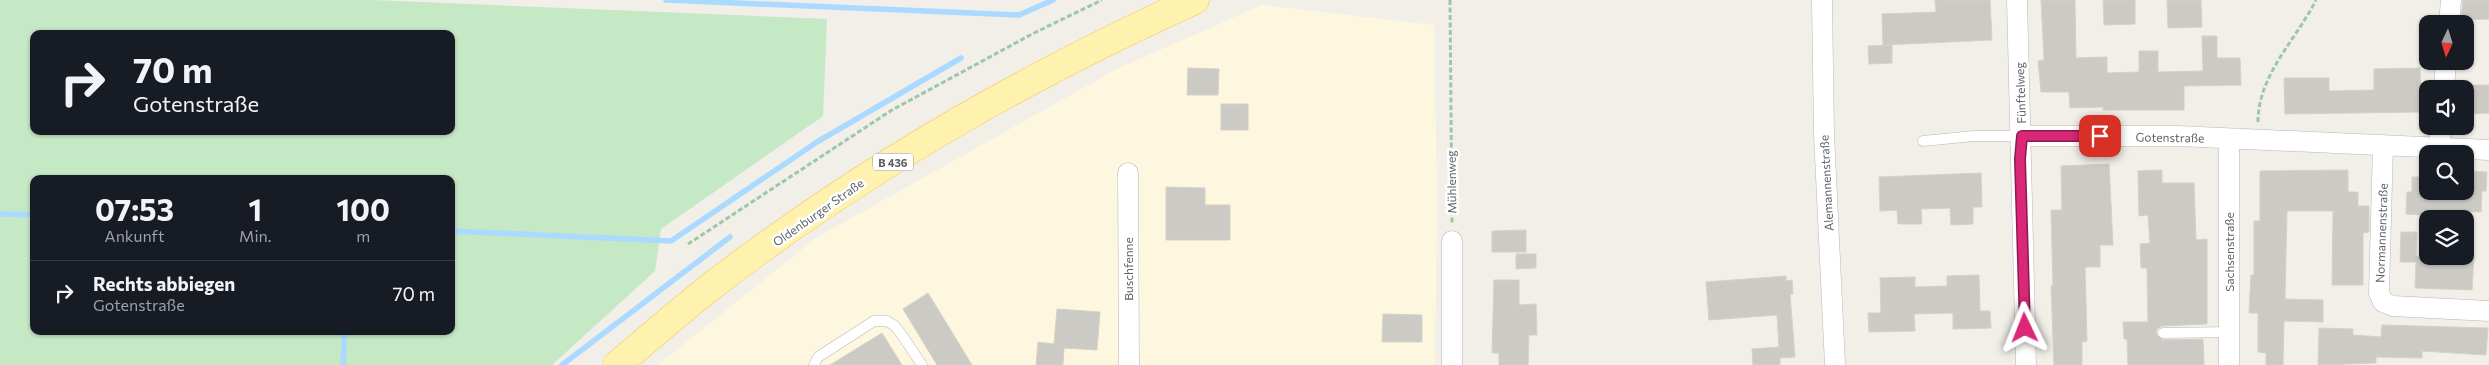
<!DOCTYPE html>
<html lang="de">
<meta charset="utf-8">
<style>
:root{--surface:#171b24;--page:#242831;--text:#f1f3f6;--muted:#9ea1a6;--line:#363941}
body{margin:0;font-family:Commissioner,sans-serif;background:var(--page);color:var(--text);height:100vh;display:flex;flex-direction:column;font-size:19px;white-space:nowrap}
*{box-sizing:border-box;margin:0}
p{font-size:16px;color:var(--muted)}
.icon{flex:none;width:28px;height:28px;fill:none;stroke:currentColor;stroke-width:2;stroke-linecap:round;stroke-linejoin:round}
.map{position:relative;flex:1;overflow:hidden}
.panel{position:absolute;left:30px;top:175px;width:425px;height:160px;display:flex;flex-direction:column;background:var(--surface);border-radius:10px;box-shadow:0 1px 4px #0004}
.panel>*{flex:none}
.top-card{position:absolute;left:30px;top:30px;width:425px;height:105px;border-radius:10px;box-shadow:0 1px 4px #0004;background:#171b24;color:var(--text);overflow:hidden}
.needle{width:32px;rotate:184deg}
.fabs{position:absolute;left:2419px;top:15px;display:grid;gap:10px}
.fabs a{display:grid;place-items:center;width:55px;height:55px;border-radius:10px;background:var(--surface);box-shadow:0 1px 4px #0004;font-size:25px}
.pin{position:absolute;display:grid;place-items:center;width:42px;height:42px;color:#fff;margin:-21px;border-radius:10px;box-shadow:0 2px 8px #0006}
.me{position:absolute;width:55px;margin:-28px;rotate:358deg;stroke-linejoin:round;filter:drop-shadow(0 0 4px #0008)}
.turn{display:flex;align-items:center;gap:18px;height:105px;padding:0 20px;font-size:22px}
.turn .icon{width:65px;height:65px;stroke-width:2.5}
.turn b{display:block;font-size:35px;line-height:42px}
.eta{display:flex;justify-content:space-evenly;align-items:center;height:85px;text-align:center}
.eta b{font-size:30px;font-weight:700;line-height:35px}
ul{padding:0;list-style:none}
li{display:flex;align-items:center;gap:15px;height:65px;padding:0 20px;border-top:1px solid var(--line)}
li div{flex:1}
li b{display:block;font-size:19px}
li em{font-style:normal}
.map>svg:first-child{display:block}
</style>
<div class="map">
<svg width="2489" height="365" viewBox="0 0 2489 365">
<rect width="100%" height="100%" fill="#f1efe8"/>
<!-- commercial -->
<path fill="#fef7e0" d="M1262,5L1434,25L1437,198L1435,365H658L816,238L1117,69Z"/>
<!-- green -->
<path fill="#c5e8c5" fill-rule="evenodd" d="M0,0H373L827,19L823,116L661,229L655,271L552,365H0ZM34,34H451V131H34ZM34,179H451V331H34Z"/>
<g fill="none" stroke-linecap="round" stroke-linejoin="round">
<!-- stream -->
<path stroke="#aadaff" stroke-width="5.5" d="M666,0L1019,15L1053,0
M0,214L34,215
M451,231L671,241L817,142L961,58
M343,365L345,331
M562,365L730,237"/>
</g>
<!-- building -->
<path fill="#cccac5" stroke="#d6d1c6" d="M1935,0H1990L1992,40L1883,45L1882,14L1936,12Z
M2041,0H2075L2076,58L2107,57V73L2139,72V51H2158V72L2203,71L2202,36H2217V58H2240L2241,85L2184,86V110H2103V107L2070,108L2069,92H2041L2038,61L2044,60Z
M2103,0H2135V24L2104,25Z
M2167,0H2201L2202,27L2168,28Z
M2463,0H2489V19L2461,20Z
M1892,45V63L1869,64L1868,46Z
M1188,68L1219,69L1218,95H1187Z
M2420,68L2421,112L2285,114L2284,78H2329V91L2374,90V69Z
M2465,85H2489V113L2465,114Z
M1221,104H1248V130H1221Z
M2109,164L2113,245H2100V267H2085L2087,341L2082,342V365H2054L2051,286H2053L2051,210H2062L2061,166Z
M2162,170V183H2194L2196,240L2207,239V324L2162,326L2157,329L2156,334L2163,340L2203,339L2204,365H2128L2127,339H2124L2123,322H2148L2147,268H2141L2140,244L2150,243L2148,215L2139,216L2138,171Z
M2348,170V192H2358V206H2369V232L2363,233V285H2332L2333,211H2287L2285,299L2323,300V322L2284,321L2283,365H2266V353L2258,352V313H2249L2251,275H2254V221H2260V171Z
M2465,171L2487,172L2486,191H2482L2481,212L2437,210V216L2406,214L2407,192H2412V177H2428V191H2465Z
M1981,173L1982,207H1973V224L1951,225L1950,208L1921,209L1922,224H1898L1897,210L1880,211L1879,177Z
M1166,187L1205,188V205H1230V240H1166Z
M1526,230V252H1492V231Z
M2401,232H2417L2416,256H2474L2472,290L2415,288L2416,262H2400Z
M1516,254H1536V268L1516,269Z
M1979,275L1980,311H1990L1991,328L1953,329V313L1914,314L1915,331L1869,332L1868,313H1881L1880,278L1915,277V287L1947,286V276Z
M1786,276V281L1792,280L1793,294H1790L1795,357L1780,358V365H1753L1752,349L1779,347L1777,315L1709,320L1706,282Z
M1494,280H1519V305L1536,304L1537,335H1529L1528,365H1499V353H1492Z
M928,293L972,365H937L903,309Z
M1057,309L1100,312L1097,350L1064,348L1063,365H1036L1038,342L1054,344Z
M1383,314L1422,315V342H1382Z
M2382,325L2488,328L2486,355L2422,351V358L2376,357V363L2318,365L2319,328L2353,329V335L2381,337Z
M882,333L902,365H830Z"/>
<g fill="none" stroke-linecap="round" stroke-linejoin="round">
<!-- service casing -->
<g stroke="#b5b8bc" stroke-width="11">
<path id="service" d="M1923,141L1974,136H2022
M2163,333L2229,332
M814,365L818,357L874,321H887L895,326L904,338L922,365"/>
</g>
<!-- minor casing -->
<g stroke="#b5b8bc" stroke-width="21">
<path id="minor" d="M1822,0L1824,134L1835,365
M2017,0L2026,365
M2449,24L2451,0
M2444,89L2446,61
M2022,136H2178L2489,150
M2229,139V365
M2383,145L2379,293L2383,302L2393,306L2489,311
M2439,148L2441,126
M1128,173L1129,365
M1452,365V241"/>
</g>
<!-- primary casing -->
<g stroke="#f2c960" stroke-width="29">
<path id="primary" d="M617,365C649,338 681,310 713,285C861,171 1025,77 1195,0"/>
</g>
<!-- path -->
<path stroke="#9cc7a9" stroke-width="3" stroke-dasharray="5 2.5" stroke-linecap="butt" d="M1450,0L1452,224
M2258,122C2258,75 2296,40 2316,0
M688,244L892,110L1034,33L1102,0"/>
<!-- service -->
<use href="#service" stroke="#fff" stroke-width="10"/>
<!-- minor -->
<use href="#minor" stroke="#fff" stroke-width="20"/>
<!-- primary -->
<use href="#primary" stroke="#fff2af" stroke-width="28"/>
</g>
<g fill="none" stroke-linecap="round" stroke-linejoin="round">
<!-- route casing -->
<g stroke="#8e194d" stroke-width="12">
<path id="route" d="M2025,328L2020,159L2022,136H2100"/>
</g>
<!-- route -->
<use href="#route" stroke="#db2777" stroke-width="9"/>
</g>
<g text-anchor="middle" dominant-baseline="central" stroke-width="5" stroke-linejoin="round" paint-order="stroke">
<!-- shield labels -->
<rect fill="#fff" stroke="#8f9295" stroke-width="1" x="873" y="153.5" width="40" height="17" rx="4"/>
<g font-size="11" font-weight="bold" fill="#5f6368">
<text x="893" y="162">B 436</text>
</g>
<!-- street labels -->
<g font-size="12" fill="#5f6368" stroke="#fff">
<text transform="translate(2020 93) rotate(-92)">Fünftelweg</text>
<text transform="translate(2170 137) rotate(1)">Gotenstraße</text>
<text transform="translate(1451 182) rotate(-91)">Mühlenweg</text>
<text transform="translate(1826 183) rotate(-93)">Alemannenstraße</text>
<text transform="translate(818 212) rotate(-35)">Oldenburger Straße</text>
<text transform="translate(2381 233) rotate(-88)">Normannenstraße</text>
<text transform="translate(2229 252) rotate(-90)">Sachsenstraße</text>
<text transform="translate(1128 269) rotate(-90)">Buschfenne</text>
</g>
</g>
</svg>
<div class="fabs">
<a><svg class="needle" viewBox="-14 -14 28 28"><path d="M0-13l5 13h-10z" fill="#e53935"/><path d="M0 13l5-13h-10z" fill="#9ea1a6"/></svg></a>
<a><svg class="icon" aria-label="sound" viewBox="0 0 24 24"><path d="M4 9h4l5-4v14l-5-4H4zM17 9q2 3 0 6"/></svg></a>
<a><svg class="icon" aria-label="search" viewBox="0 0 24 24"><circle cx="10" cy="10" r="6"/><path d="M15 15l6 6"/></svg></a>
<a><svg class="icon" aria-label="layers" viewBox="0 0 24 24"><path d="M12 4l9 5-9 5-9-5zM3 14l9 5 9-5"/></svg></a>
</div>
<div class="pin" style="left:2100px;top:136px;background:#d93025"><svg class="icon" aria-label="arrive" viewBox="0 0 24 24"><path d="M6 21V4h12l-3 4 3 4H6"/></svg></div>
<svg class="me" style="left:2025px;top:328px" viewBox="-20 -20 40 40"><path d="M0-17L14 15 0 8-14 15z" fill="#db2777" stroke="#fff" stroke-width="4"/></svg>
<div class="top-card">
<div class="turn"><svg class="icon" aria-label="right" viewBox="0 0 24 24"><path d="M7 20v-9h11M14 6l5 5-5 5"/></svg><div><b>70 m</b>Gotenstraße</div></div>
</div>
<section class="panel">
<div class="eta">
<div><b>07:53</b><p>Ankunft</p></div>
<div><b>1</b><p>Min.</p></div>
<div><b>100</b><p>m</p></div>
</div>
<ul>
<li><svg class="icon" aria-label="right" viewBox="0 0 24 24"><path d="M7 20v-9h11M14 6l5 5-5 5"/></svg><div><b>Rechts abbiegen</b><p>Gotenstraße</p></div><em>70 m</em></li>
</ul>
</section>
</div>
